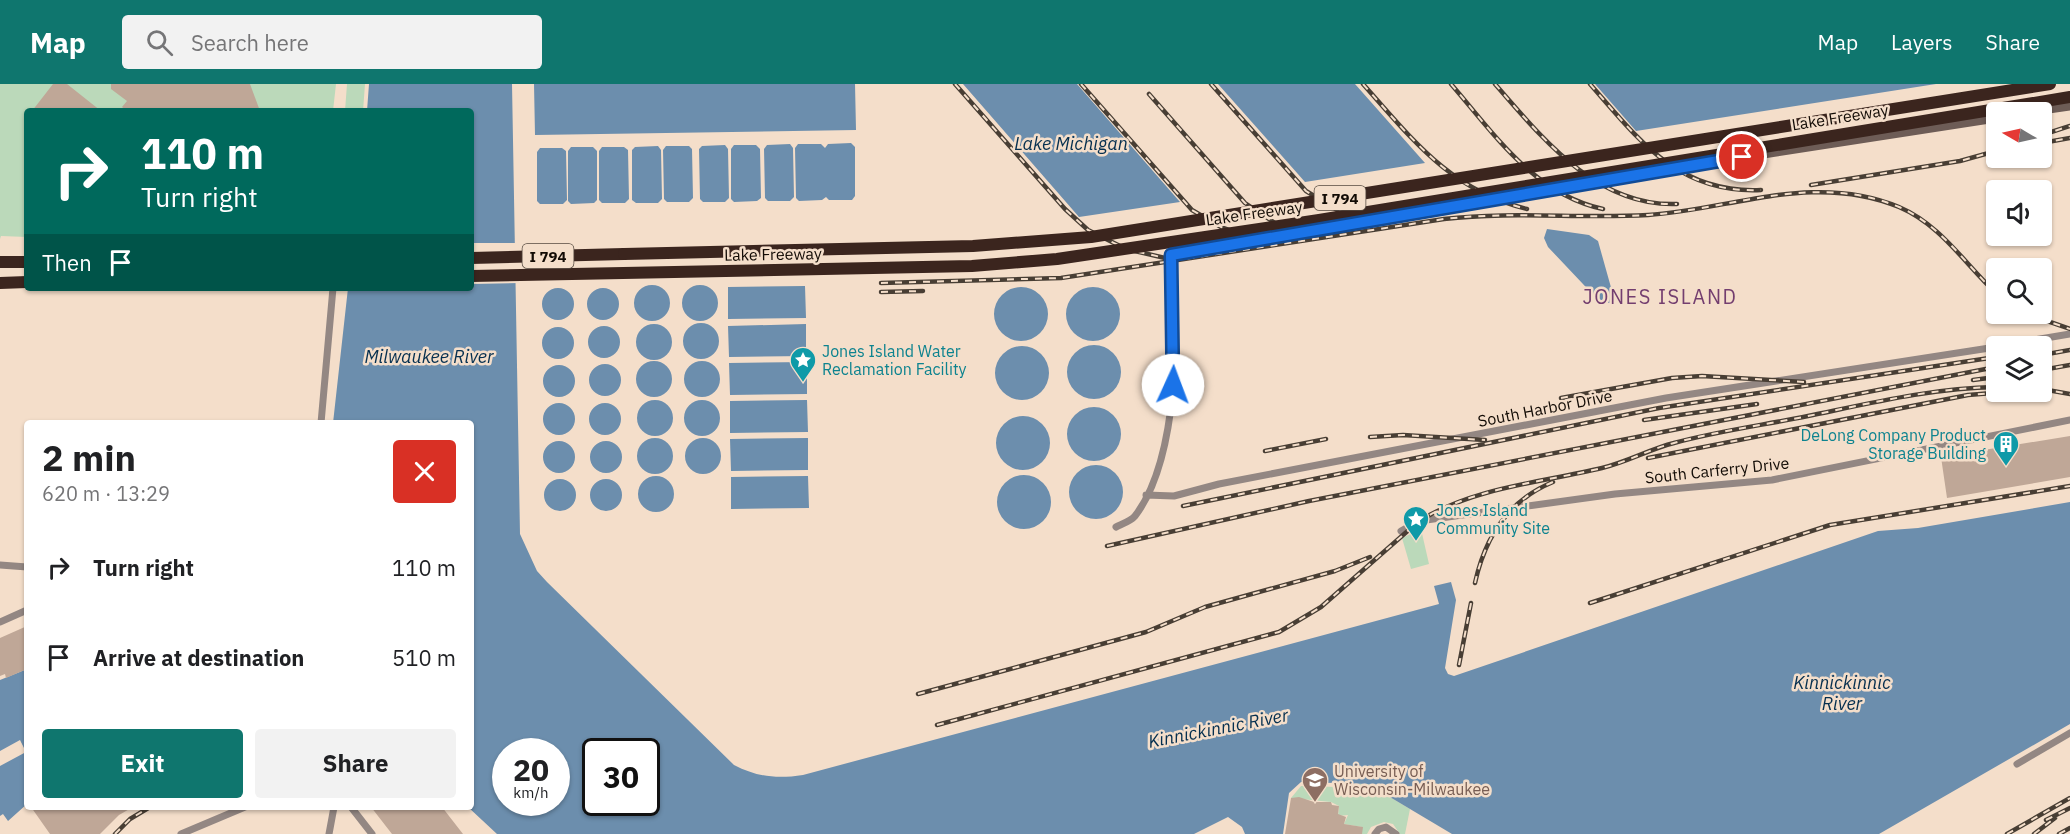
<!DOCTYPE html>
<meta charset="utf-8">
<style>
:root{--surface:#fff;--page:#f2f2f2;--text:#202124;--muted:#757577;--accent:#0f766e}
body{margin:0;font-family:"IBM Plex Sans",sans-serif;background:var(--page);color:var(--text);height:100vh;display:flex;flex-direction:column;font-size:22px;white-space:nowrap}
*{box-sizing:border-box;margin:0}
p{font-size:20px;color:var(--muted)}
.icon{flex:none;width:33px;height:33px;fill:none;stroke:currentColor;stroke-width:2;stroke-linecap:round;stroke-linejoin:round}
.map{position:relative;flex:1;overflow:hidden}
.drawer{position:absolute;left:24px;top:336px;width:450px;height:390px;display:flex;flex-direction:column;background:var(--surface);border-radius:6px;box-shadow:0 2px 4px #0004}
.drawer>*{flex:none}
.hud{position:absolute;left:24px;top:24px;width:450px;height:183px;border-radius:6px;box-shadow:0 2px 4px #0004;background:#00695c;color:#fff;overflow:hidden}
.needle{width:39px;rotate:279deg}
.tools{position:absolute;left:1986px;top:18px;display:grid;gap:12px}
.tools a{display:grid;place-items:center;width:66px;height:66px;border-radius:6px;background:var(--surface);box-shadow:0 2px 4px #0004;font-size:30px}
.speed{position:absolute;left:492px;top:654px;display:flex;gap:12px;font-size:30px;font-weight:700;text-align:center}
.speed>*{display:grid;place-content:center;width:78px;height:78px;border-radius:50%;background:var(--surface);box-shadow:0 2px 4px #0004;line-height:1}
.speed small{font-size:15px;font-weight:400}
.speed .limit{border:3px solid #111;border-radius:9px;background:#fff;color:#111}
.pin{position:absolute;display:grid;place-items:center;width:51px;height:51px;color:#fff;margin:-26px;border:3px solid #fff;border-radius:50%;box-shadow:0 2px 6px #0007}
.me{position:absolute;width:66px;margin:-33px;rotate:2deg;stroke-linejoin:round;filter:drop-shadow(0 0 4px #0008)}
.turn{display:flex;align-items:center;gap:21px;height:126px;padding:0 18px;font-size:27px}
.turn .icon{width:78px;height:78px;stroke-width:2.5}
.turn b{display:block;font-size:42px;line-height:51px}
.then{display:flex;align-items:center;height:57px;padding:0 18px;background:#0003;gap:12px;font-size:22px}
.round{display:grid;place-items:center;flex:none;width:63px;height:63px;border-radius:6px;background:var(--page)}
.head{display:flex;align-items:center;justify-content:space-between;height:102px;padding:0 18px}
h1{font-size:36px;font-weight:700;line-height:45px}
.action{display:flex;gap:12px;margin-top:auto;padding:12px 18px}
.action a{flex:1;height:69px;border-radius:6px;background:var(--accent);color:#fff;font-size:24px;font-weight:700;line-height:69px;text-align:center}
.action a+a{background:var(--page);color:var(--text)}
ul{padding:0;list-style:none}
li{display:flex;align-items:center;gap:18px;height:90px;padding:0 18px}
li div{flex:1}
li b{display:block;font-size:22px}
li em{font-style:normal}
header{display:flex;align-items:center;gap:36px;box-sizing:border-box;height:84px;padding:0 30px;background:var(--accent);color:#fff}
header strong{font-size:28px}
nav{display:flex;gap:33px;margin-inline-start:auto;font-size:21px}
.search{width:420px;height:54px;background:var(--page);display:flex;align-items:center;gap:15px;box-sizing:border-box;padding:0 21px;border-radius:6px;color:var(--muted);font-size:22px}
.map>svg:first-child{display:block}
</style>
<header>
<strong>Map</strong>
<div class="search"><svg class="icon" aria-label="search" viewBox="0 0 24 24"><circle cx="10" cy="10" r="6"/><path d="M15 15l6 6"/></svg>Search here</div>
<nav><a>Map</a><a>Layers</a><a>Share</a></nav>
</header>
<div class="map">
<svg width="2070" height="750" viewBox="0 0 2070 750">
<rect width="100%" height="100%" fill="#f4deca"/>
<!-- green -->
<path fill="#bbd9ba" d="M0,0H336L333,27H27V153L1,152L0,155Z
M347,0H365L363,27H345Z
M1421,445L1429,480L1411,485L1402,454Z
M1346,700H1368L1410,725L1405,750H1400L1393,740L1384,738L1371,743L1367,750H1362V743L1344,740L1348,731L1338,732L1339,722L1331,718L1291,714L1301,702L1339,703Z"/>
<!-- water -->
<path fill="#6c8ead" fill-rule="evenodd" d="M369,0H512L520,450L537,487L547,498L734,681C757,693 777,695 803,691L1439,520L1434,502L1451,498L1456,516L1445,584L1448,590L1454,592L1878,447L1918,444L2070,418V640L1879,750H1452L1368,700L1301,698L1289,709L1283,750H1245L1242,743L1228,733L1194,750H497L468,723H471V339H333L348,204H471V27H367ZM506,668H556V718H506ZM596,668H646V718H596Z
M534,0H855L856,46L535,51Z
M963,0H1077L1180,118L1079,133Z
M1218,0H1355L1425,79L1305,98Z
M1595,0H1936L1636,47Z
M851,59L855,63V112L852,116H829L826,113L822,116L799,117L796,114L795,64L798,60H821L825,64L828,60Z
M790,60L793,64L794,113L790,117H768L765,114L764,65L767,61Z
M725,61L728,65L729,114L725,118H703L700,115L699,65L702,62Z
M734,61H756L760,65L761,114L757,117L734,118L731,115V65Z
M658,62L661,66L662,115L658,119H636L632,116V66L635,63Z
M666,62H689L692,65L693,114L689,118H667L664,115L663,66Z
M571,63H593L597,67V116L594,119L571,120L568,117V67Z
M602,63H624L628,66L629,115L625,119H602L599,116V67Z
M540,64H562L566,67L567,116L563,120H540L537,117V68Z
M1547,145L1589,151L1598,157L1612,207L1610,219L1600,218L1548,163L1544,154Z
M682 219a18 18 0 1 1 36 0a18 18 0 1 1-36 0Z
M634 219a18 18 0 1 1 36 0a18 18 0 1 1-36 0Z
M805,202L806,234L728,235V203Z
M1066 230a27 27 0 1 1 54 0a27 27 0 1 1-54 0Z
M994 230a27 27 0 1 1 54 0a27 27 0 1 1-54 0Z
M587 220a16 16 0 1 1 32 0a16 16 0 1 1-32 0Z
M542 220a16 16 0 1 1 32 0a16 16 0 1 1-32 0Z
M683 257a18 18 0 1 1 36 0a18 18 0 1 1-36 0Z
M636 258a18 18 0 1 1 36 0a18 18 0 1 1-36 0Z
M806,240V272L729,273L728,242Z
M588 258a16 16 0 1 1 32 0a16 16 0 1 1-32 0Z
M542 259a16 16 0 1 1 32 0a16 16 0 1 1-32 0Z
M1067 288a27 27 0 1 1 54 0a27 27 0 1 1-54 0Z
M995 289a27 27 0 1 1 54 0a27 27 0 1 1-54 0Z
M684 295a18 18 0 1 1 36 0a18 18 0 1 1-36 0Z
M636 295a18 18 0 1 1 36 0a18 18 0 1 1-36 0Z
M807,278V310L730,311L729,279Z
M589 296a16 16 0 1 1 32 0a16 16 0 1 1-32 0Z
M543 297a16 16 0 1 1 32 0a16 16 0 1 1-32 0Z
M637 334a18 18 0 1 1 36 0a18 18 0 1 1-36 0Z
M684 334a18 18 0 1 1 36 0a18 18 0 1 1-36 0Z
M807,316L808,348L730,349V317Z
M589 335a16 16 0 1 1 32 0a16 16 0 1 1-32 0Z
M543 335a16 16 0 1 1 32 0a16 16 0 1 1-32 0Z
M1067 350a27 27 0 1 1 54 0a27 27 0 1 1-54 0Z
M996 359a27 27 0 1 1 54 0a27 27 0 1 1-54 0Z
M685 372a18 18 0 1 1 36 0a18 18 0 1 1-36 0Z
M637 372a18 18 0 1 1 36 0a18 18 0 1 1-36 0Z
M808,354V386L731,387L730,355Z
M590 373a16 16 0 1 1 32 0a16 16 0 1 1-32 0Z
M543 373a16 16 0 1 1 32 0a16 16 0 1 1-32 0Z
M1069 408a27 27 0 1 1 54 0a27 27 0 1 1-54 0Z
M997 418a27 27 0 1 1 54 0a27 27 0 1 1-54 0Z
M638 410a18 18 0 1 1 36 0a18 18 0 1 1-36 0Z
M808,392L809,424L731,425V393Z
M544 411a16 16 0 1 1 32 0a16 16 0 1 1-32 0Z
M590 411a16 16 0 1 1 32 0a16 16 0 1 1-32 0Z
M27,585V720L8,737L3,730L0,732V596Z"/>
<!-- pier -->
<path fill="#f4deca" d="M471,159H518L519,199L471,200Z
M20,656L26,668L0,682V667Z"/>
<!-- building -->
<path fill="#bfa797" d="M53,0H67L101,27H32Z
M111,0H250L260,27H127L122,23L127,17L111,5Z
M2070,352V393L1947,414L1941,373Z
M27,542V585L6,594L5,590L0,592V554Z
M1299,713L1314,718H1331L1332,721L1339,722L1338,730L1346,733L1344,740L1363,743L1362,750H1285L1291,714Z
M31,723H133L119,731L100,750H50Z
M371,723H442L463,750H392Z"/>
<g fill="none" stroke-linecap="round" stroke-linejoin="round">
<!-- street -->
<path stroke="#938783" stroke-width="7" d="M1999,262L2070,250
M321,339L333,204
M1146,411L1174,412L1219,400L1666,314L1996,263
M1116,443C1122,440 1131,437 1135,432C1179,375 1180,240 1171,171
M1401,447L1419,437L1615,410L1772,396L2070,336
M0,481L27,483
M0,538L27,526
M2017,680L2070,649
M351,723L372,750
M181,750L245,723
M329,750L334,723
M1375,750L1379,745L1386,743L1396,750"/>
<!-- secondary -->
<path stroke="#6d5c56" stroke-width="9" d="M2029,28L2070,22
M1171,171L1673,84L1996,34"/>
<!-- highway -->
<path stroke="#3b251e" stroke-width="12" d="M471,174L624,170
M0,178H27
M0,199L27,198"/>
<!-- rail casing -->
<g stroke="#483e34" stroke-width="4.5">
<path id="rail" d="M955,0L1065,125L1088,146L1126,165L1165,174
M1081,0L1192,126L1221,143L1241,150L1275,157
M1211,0L1306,107L1339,127L1386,139
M1363,0C1412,55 1451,107 1527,125
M1451,0C1495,51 1534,110 1603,125
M1495,0C1543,55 1597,123 1677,120
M1590,0C1639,56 1678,110 1761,106
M1149,10L1245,119L1275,139L1322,150
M2042,51L2070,42
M2042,59L2070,54
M1811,101L1960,77L1996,67
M881,199L1061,194L1444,135C1513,127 1580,135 1648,131C1733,125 1815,88 1899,123C1941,141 1964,179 1996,209
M881,208L923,207
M2027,230L2070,245
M2042,271L2070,266
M2042,286L2070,281
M1973,296L1996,293
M2042,305L2070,310
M1561,314L1672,294L1702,292L1804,298
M1644,336L1757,320
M1370,353L1403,351L1485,356
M1265,367L1326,355
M1648,374L1968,311L2005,308
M1183,422L1659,324L1996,273
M1107,462L1309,417L1996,283
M1475,499C1485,453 1509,416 1553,398
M1590,519L1830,441L2070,402
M1459,581L1471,519
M918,610L1146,548L1205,523L1335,487L1370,473
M937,641L1279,548L1321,523L1419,437C1475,403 1539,399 1602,384C1627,378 1650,365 1674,359C1718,347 1764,341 1808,332C1871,319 1933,304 1996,303
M2046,736L2070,724
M115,750L130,735L150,723
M2007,750L2070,714
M2034,750L2055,734
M2059,750L2070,744"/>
</g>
<!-- rail -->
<use href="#rail" stroke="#f4deca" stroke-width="2" stroke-dasharray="7" stroke-linecap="butt"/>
<!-- highway-bridge -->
<path stroke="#3b251e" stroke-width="12" d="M624,170L973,162L1091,153L2050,0
M471,192L972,182L1057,175L1319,136L2070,13"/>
</g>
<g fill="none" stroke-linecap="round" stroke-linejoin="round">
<!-- route casing -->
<g stroke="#114b97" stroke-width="15">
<path id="route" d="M1173,301L1171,171L1742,73"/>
</g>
<!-- route -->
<use href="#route" stroke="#1a73e8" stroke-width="10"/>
</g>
<!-- icons -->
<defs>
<g id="sight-pin" transform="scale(1.35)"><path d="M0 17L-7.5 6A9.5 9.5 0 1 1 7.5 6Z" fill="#0f9aa8" stroke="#f4deca"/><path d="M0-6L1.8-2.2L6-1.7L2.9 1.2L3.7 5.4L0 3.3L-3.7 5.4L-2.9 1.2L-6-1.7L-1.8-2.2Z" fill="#fff"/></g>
<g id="building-pin" transform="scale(1.35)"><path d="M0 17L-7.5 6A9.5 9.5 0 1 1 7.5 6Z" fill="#0f9aa8" stroke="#f4deca"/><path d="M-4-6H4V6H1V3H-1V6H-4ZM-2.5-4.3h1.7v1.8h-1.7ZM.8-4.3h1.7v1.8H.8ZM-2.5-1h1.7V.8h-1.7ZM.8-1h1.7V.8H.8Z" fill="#fff"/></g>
<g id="university-pin" transform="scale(1.35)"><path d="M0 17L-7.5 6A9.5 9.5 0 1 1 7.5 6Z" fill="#8d6e63" stroke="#f4deca"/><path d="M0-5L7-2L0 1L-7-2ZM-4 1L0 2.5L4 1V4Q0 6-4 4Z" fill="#fff"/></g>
</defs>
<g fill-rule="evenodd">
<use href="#sight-pin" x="803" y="276"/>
<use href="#building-pin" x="2006" y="360"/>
<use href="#sight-pin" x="1416" y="435"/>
<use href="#university-pin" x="1315" y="696"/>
</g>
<g text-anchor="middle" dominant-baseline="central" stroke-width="5" stroke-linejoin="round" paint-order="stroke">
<!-- shield labels -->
<g fill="#f4deca" stroke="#564a40" stroke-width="1.5">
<rect x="1314.5" y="102" width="51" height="24" rx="4.5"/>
<rect x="522.5" y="160" width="51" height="24" rx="4.5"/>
</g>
<g font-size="15" font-weight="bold" fill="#120b05">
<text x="1340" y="114">I 794</text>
<text x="548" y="172">I 794</text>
</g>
<!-- street labels -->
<g font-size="16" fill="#120b05" stroke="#f4deca">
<text transform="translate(1840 33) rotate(-9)">Lake Freeway</text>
<text transform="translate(1254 129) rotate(-8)">Lake Freeway</text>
<text transform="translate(773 170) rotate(-1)">Lake Freeway</text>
<text transform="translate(1545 324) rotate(-11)">South Harbor Drive</text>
<text transform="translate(1717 386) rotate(-6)">South Carferry Drive</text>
</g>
<!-- culture labels -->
<g font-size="16" fill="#0d838f" stroke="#f4deca" text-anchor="start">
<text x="822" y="267">Jones Island Water<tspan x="822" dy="18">Reclamation Facility</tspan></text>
<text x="1986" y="351" text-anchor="end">DeLong Company Product<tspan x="1986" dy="18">Storage Building</tspan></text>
<text x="1436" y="426">Jones Island<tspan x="1436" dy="18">Community Site</tspan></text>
</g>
<!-- education labels -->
<g font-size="16" fill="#785e54" stroke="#f4deca" text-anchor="start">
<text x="1334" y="687">University of<tspan x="1334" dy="18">Wisconsin-Milwaukee</tspan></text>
</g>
<!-- water labels -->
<g font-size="18" font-style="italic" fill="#052f4f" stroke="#f4deca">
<text x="1071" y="59">Lake Michigan</text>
<text x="429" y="272">Milwaukee River</text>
<text x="1842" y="598">Kinnickinnic<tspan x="1842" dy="21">River</tspan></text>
<text transform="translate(1218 644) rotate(-11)">Kinnickinnic River</text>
</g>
<!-- quarter labels -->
<g font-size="20" letter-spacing="1.5" fill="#733e6f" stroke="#f4deca">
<text x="1660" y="212">JONES ISLAND</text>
</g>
</g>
</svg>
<div class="tools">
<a><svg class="needle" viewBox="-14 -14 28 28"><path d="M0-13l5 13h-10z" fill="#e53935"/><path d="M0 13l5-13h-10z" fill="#757577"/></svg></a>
<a><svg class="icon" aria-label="sound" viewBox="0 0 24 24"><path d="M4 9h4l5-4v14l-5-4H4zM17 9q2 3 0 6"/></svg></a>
<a><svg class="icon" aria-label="search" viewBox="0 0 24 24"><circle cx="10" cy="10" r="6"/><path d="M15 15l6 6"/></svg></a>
<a><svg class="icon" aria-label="layers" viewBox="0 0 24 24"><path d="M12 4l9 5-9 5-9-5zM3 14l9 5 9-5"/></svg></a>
</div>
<div class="speed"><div>20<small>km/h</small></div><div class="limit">30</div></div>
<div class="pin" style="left:1742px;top:73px;background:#d93025"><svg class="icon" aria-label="arrive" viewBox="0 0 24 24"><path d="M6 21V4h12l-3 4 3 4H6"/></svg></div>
<svg class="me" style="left:1173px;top:301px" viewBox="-20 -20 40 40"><circle r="19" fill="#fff"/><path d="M0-13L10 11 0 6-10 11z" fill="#1a73e8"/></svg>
<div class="hud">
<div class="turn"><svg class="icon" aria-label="right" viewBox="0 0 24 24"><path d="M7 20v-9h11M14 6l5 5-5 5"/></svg><div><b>110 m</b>Turn right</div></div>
<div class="then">Then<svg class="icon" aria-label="arrive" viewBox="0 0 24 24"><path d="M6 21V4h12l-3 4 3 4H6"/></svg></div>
</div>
<section class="drawer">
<div class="head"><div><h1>2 min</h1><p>620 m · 13:29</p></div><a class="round" style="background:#d93025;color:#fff"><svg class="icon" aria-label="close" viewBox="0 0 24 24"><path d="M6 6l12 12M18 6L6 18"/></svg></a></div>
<ul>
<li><svg class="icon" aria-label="right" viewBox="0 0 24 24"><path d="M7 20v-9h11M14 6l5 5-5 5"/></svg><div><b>Turn right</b></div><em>110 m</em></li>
<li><svg class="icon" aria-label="arrive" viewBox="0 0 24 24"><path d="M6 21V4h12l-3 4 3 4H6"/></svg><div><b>Arrive at destination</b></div><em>510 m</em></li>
</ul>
<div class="action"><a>Exit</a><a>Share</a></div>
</section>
</div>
